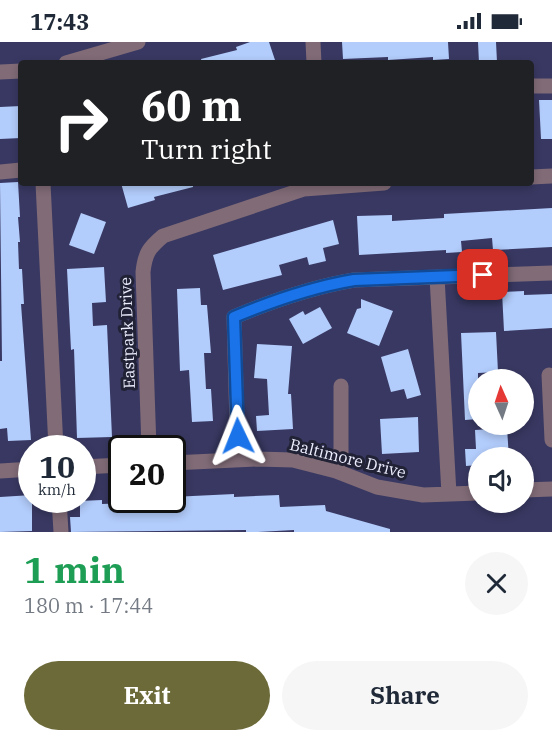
<!DOCTYPE html>
<meta charset="utf-8">
<style>
:root{--surface:#fff;--page:#f6f6f7;--text:#1f2937;--muted:#747a83;--accent:#6c6a38}
body{margin:0;font-family:"IBM Plex Serif",serif;background:var(--page);color:var(--text);height:100vh;display:flex;flex-direction:column;font-size:22px;white-space:nowrap}
*{box-sizing:border-box;margin:0}
p{font-size:20px;color:var(--muted)}
.icon{flex:none;width:33px;height:33px;fill:none;stroke:currentColor;stroke-width:2;stroke-linecap:round;stroke-linejoin:round}
.map{position:relative;height:490px;overflow:hidden}
.sheet{display:flex;flex-direction:column;background:var(--surface);flex:1}
.sheet>*{flex:none}
.hud{position:absolute;left:18px;top:18px;width:516px;height:126px;border-radius:6px;box-shadow:0 3px 9px #0003;background:#202124;color:#fff;overflow:hidden}
.needle{width:39px;rotate:357deg}
.tools{position:absolute;left:468px;top:327px;display:grid;gap:12px}
.tools a{display:grid;place-items:center;width:66px;height:66px;border-radius:50%;background:var(--surface);box-shadow:0 3px 9px #0003;font-size:30px}
.speed{position:absolute;left:18px;top:393px;display:flex;gap:12px;font-size:30px;font-weight:700;text-align:center}
.speed>*{display:grid;place-content:center;width:78px;height:78px;border-radius:50%;background:var(--surface);box-shadow:0 3px 9px #0003;line-height:1}
.speed small{font-size:15px;font-weight:400}
.speed .limit{border:3px solid #111;border-radius:9px;background:#fff;color:#111}
.pin{position:absolute;display:grid;place-items:center;width:51px;height:51px;color:#fff;margin:-26px;border-radius:12px;box-shadow:0 3px 9px #0006}
.me{position:absolute;width:66px;margin:-33px;rotate:358deg;stroke-linejoin:round;filter:drop-shadow(0 0 4px #0008)}
.turn{display:flex;align-items:center;gap:21px;height:126px;padding:0 24px;font-size:27px}
.turn .icon{width:78px;height:78px;stroke-width:2.5}
.turn b{display:block;font-size:42px;line-height:51px}
.round{display:grid;place-items:center;flex:none;width:63px;height:63px;border-radius:32px;background:var(--page)}
.headline{display:flex;align-items:center;justify-content:space-between;height:102px;padding:0 24px}
h1{font-size:36px;font-weight:700;line-height:45px;color:#1e9e55}
.button{display:flex;gap:12px;margin-top:auto;padding:12px 24px}
.button a{flex:1;height:69px;border-radius:36px;background:var(--accent);color:#fff;font-size:24px;font-weight:700;line-height:69px;text-align:center}
.button a+a{background:var(--page);color:var(--text)}
.status{display:flex;justify-content:space-between;align-items:center;height:42px;padding:0 30px;background:var(--surface);direction:ltr}
.status svg{height:16px;fill:currentColor}
.map>svg:first-child{display:block}
</style>
<div class="status"><b>17:43</b><svg viewBox="0 0 49 12"><path d="M0 12V9h3v3zM5 12V6h3v6zM10 12V3h3v9zM15 12V0h3v12zM26 1h20v11H26zM47 4h2v5h-2z"/></svg></div>
<div class="map">
<svg width="552" height="490" viewBox="0 0 552 490">
<rect width="100%" height="100%" fill="#383862"/>
<!-- building -->
<path fill="#b2ccfb" d="M250,0H269L276,21H202L201,17L237,8L236,5Z
M342,0H448L449,17L433,18V15L388,18V15L343,17Z
M478,0H496L497,20L479,21Z
M539,58H552V97H541Z
M21,64V96L0,97V65Z
M18,140L20,175H18L20,200H18L19,227H22L24,262H21L31,398L8,399L7,386L0,387V319H2L0,141Z
M121,141H193V145L154,155L155,158L128,166Z
M552,166V205L493,208L492,196L461,199L462,210L446,211V208L359,213L357,174L392,173V179L444,176V172Z
M81,171L106,180L94,212L69,203Z
M333,178L339,202L323,206L326,219L309,223L307,215L279,223L282,233L223,248L213,213Z
M104,225L106,260L92,261L93,284L107,283L112,395L77,396L74,307L71,308L67,227Z
M200,246L201,263H207L211,311H204L206,347H211L213,379L192,380L189,328L180,329L177,247Z
M524,249V253L552,252V286L504,289L502,250Z
M361,257L393,269L379,304L347,291L357,267L361,266Z
M320,265L332,286L303,302L289,277L303,269L305,273Z
M496,290L498,330L478,331V377L465,378L461,291Z
M257,302L292,304L288,352H291L293,387L257,389L256,374L269,373L267,337L254,336Z
M408,307L421,353L407,357L404,347L391,350L381,315Z
M418,375L419,410L382,412L380,377Z
M507,386L509,416H478V423L466,424L465,407H476L475,388Z
M234,452V455L279,453L280,465L325,463L326,469L390,487V490H294V488L258,490H246V488L71,490L70,475H80V459L102,458V462L156,460V458H172V455Z
M32,453V489L0,490V455Z"/>
<g fill="none" stroke-linecap="round" stroke-linejoin="round">
<!-- minor -->
<path stroke="#806b77" stroke-width="15" d="M313,0L314,21
M66,21L138,0
M0,30L21,29
M531,44H552
M0,130L21,128
M531,135L552,134
M43,141L56,406
M437,235L449,452
M549,333L552,398
M149,406L143,230C145,211 149,206 163,194L304,147L384,141
M238,418L234,275C272,259 313,245 354,238L552,231
M172,421L257,417L293,418L336,429L377,445L423,453L478,451
M82,425L122,423
M0,429L32,427
M336,429L341,417V344
M524,448L552,447
M59,458L61,490"/>
</g>
<g fill="none" stroke-linecap="round" stroke-linejoin="round">
<!-- route casing -->
<g stroke="#114b97" stroke-width="15">
<path id="route" d="M238,394L234,275C272,259 313,245 354,238L483,233"/>
</g>
<!-- route -->
<use href="#route" stroke="#1a73e8" stroke-width="10"/>
</g>
<g text-anchor="middle" dominant-baseline="central" stroke-width="6" stroke-linejoin="round" paint-order="stroke">
<!-- street labels -->
<g font-size="16" fill="#ecedfd" stroke="#212235">
<text transform="translate(127 291) rotate(-92)">Eastpark Drive</text>
<text transform="translate(348 416) rotate(14)">Baltimore Drive</text>
</g>
</g>
</svg>
<div class="tools">
<a><svg class="needle" viewBox="-14 -14 28 28"><path d="M0-13l5 13h-10z" fill="#e53935"/><path d="M0 13l5-13h-10z" fill="#747a83"/></svg></a>
<a><svg class="icon" aria-label="sound" viewBox="0 0 24 24"><path d="M4 9h4l5-4v14l-5-4H4zM17 9q2 3 0 6"/></svg></a>
</div>
<div class="speed"><div>10<small>km/h</small></div><div class="limit">20</div></div>
<div class="pin" style="left:483px;top:233px;background:#d93025"><svg class="icon" aria-label="arrive" viewBox="0 0 24 24"><path d="M6 21V4h12l-3 4 3 4H6"/></svg></div>
<svg class="me" style="left:238px;top:394px" viewBox="-20 -20 40 40"><path d="M0-17L14 15 0 8-14 15z" fill="#1a73e8" stroke="#fff" stroke-width="4"/></svg>
<div class="hud">
<div class="turn"><svg class="icon" aria-label="right" viewBox="0 0 24 24"><path d="M7 20v-9h11M14 6l5 5-5 5"/></svg><div><b>60 m</b>Turn right</div></div>
</div>
</div>
<section class="sheet">
<div class="headline"><div><h1>1 min</h1><p>180 m · 17:44</p></div><a class="round"><svg class="icon" aria-label="close" viewBox="0 0 24 24"><path d="M6 6l12 12M18 6L6 18"/></svg></a></div>
<div class="button"><a>Exit</a><a>Share</a></div>
</section>
